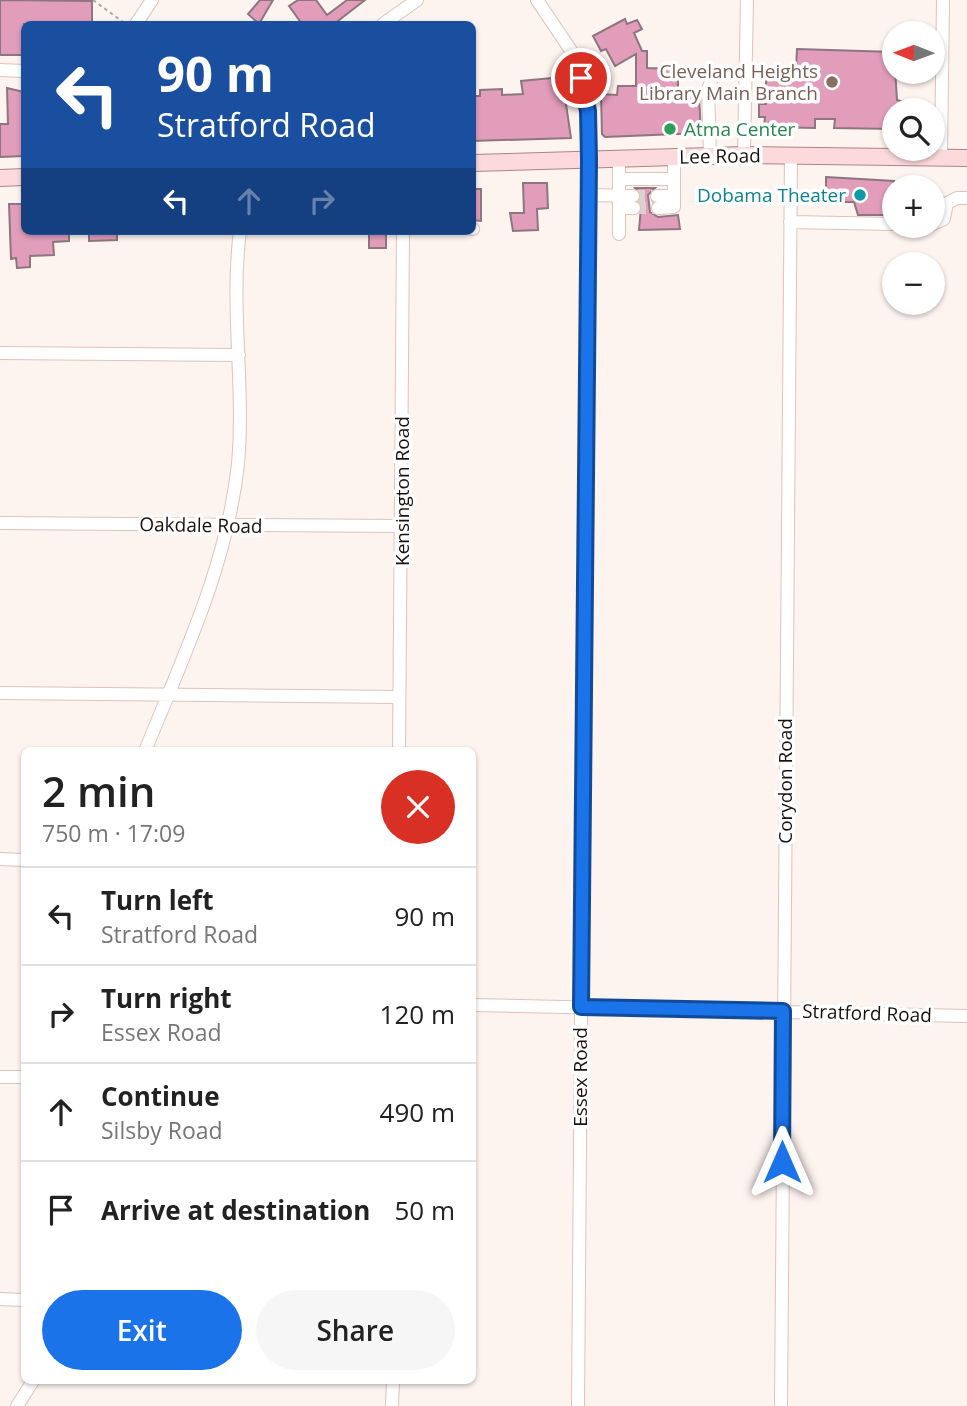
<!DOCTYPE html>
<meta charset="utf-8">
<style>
:root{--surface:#fff;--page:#f6f6f6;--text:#222;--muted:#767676;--line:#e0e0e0;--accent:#1a73e8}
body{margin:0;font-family:"Open Sans",sans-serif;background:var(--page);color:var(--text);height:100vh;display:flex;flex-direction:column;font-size:26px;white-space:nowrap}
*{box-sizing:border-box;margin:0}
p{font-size:23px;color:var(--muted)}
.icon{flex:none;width:38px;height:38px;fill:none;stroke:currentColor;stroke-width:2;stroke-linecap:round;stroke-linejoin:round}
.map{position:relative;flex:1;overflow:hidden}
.panel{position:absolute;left:21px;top:747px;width:455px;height:637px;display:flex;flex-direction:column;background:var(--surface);border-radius:10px;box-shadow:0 2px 5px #0004}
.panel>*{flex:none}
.top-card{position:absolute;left:21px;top:21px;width:455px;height:214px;border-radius:10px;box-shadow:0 2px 5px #0004;background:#1a4fa0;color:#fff;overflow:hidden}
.needle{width:46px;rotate:271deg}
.buttons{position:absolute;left:882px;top:21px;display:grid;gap:14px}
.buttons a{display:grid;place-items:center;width:63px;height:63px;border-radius:50%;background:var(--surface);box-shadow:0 2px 5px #0004;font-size:35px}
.pin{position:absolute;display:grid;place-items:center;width:60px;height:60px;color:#fff;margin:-30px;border:4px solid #fff;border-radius:50%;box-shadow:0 2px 7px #0007}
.me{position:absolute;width:77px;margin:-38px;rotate:0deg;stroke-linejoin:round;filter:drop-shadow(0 0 5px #0008)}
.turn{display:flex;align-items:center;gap:24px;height:147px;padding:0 21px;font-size:32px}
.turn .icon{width:91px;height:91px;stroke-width:2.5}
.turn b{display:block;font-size:49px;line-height:60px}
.lanes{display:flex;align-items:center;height:66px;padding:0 21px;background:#0003;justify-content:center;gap:35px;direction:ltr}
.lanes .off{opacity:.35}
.round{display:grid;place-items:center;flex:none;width:74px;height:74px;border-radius:37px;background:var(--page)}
.overview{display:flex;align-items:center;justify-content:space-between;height:119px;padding:0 21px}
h1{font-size:42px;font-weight:600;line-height:52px}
.action{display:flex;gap:14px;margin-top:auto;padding:14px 21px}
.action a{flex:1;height:80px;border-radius:42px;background:var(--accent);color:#fff;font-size:28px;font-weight:600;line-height:80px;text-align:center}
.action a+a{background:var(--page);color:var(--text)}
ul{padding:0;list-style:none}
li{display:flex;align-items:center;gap:21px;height:98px;padding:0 21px;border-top:2px solid var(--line)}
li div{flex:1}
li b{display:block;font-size:26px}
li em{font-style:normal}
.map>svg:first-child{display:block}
</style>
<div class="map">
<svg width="967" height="1406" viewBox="0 0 967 1406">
<rect width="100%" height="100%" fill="#fdf3ef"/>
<!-- building -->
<path fill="#e29dbb" stroke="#8d767f" stroke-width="2" d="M0,0L92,1V24H24V55H0Z
M260,0H273L259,24L248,14Z
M298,0H316L327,15L347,0H365L334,24H302L289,6Z
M625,19L627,24L637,20L642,29L634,33L642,51H647V68L678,69V96H699L701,133L605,137L602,134L601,94L617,95L618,86H636V54L615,66L606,49L601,51L593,36Z
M797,49L894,52L897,100L901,101V110H894V129L834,128L835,119H815V128L764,127L765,117H759V104H766V69L796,70Z
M562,77L571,138L472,141V96H480V90L502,89V95L523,94L521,81Z
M7,88L24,92V156L0,157V124H8Z
M826,177L894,181V210H888L889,215H858L854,202H826Z
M523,183H547L548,208L537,209L538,230L513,231L510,213H524Z
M635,188H655L648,195L650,212L658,217L678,215L680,229L639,230L642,196Z
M472,189H481V221L472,220Z
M9,204H24V231H69V241L53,242L54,255L30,256V267L17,268L16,258L11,259Z
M89,231H117V240L89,241Z
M369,231H386V248H369Z"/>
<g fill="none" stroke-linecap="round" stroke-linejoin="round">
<!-- minor-tunnel -->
<path stroke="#dbd1cd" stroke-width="12" stroke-dasharray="12 6" stroke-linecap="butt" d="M633,196H657
M634,208H658"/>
<!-- minor casing -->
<g stroke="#ddc4bb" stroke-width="14">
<path id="minor" d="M537,0L570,49L588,111L578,1406
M136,24L152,0
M383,24L417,0
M0,70L24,71
M744,155L747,0
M710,156L708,89L714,74L745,73
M941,157L943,0
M619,179H674
M589,195L633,196
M657,196H674V157
M619,208H634
M658,208L674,207V196
M790,222L894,224
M933,224L944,219L947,203L957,198H967
M472,229H473
M619,234V159
M0,353L239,355
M0,523L403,526
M0,693L399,697
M145,751C183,657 227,566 238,464C245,386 230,308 240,231
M399,751L403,231
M0,859L24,860
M472,1005L967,1016
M0,1077H24
M0,1299L24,1300
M17,1406L33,1381
M392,1406L393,1381
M781,1406L791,155"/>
</g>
<!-- major casing -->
<g stroke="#ac8485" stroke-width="18">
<path id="major" d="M472,163L744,155L967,158
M0,178L24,177"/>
</g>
<!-- path -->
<path stroke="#b0a7a3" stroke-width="2" stroke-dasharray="3.5 3.5" stroke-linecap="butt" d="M93,0L123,22"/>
<!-- minor -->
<use href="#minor" stroke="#fff" stroke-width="12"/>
<!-- major -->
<use href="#major" stroke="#fcdadc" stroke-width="16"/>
</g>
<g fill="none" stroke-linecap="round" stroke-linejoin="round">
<!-- route casing -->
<g stroke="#114b97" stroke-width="18">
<path id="route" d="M581,78L588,111L589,160L581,1007L783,1011L782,1162"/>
</g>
<!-- route -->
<use href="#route" stroke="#1a73e8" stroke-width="12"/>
</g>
<!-- markers -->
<circle fill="#8d6e63" stroke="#fff" stroke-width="2.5" cx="832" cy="82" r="7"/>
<circle fill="#2e9e5b" stroke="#fff" stroke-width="2.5" cx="670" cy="129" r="7"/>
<circle fill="#0f9aa8" stroke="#fff" stroke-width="2.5" cx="860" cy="195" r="7"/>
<g text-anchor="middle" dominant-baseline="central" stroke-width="7" stroke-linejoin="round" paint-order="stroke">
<!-- education labels -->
<g font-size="19" fill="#785e54" stroke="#fff" text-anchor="end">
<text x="818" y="71">Cleveland Heights<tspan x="818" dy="22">Library Main Branch</tspan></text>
</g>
<!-- leisure labels -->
<g font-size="19" fill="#27864d" stroke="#fff" text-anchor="start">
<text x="684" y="129">Atma Center</text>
</g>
<!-- street labels -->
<g font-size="19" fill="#1a120f" stroke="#fff">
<text transform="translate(720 156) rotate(-1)">Lee Road</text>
<text transform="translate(402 491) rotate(-90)">Kensington Road</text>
<text transform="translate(201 525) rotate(1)">Oakdale Road</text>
<text transform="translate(785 781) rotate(-90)">Corydon Road</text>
<text transform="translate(867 1013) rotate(2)">Stratford Road</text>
<text transform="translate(580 1077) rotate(-90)">Essex Road</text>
</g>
<!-- culture labels -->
<g font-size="19" fill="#0d838f" stroke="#fff" text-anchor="end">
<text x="846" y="195">Dobama Theater</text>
</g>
</g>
</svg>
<div class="buttons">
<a><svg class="needle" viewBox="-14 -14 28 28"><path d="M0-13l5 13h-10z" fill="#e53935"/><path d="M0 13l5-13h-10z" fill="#767676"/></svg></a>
<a><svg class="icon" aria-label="search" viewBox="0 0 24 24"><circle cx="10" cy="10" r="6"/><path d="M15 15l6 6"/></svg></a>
<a>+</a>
<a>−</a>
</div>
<div class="pin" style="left:581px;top:78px;background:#d93025"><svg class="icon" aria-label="arrive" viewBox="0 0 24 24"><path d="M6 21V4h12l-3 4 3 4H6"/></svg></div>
<svg class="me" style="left:782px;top:1162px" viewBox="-20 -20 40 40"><path d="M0-17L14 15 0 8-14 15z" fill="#1a73e8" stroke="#fff" stroke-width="4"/></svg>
<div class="top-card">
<div class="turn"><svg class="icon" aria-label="left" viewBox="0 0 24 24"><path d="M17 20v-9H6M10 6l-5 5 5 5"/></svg><div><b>90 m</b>Stratford Road</div></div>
<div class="lanes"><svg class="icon" aria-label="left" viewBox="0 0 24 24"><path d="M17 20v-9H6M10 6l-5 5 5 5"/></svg><svg class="icon off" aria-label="ahead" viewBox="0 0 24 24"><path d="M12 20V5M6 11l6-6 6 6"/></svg><svg class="icon off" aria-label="right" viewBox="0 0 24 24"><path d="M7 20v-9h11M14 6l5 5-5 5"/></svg></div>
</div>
<section class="panel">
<div class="overview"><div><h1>2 min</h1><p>750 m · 17:09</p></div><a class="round" style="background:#d93025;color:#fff"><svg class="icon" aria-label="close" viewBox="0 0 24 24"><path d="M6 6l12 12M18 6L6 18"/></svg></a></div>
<ul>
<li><svg class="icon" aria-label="left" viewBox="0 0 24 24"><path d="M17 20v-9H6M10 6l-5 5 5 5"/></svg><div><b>Turn left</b><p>Stratford Road</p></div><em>90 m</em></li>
<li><svg class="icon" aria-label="right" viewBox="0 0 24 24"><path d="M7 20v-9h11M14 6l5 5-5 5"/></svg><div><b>Turn right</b><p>Essex Road</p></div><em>120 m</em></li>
<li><svg class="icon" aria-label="ahead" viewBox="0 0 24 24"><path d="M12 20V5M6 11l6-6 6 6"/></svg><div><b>Continue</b><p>Silsby Road</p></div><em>490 m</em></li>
<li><svg class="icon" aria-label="arrive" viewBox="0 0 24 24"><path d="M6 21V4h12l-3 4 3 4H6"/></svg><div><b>Arrive at destination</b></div><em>50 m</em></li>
</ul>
<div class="action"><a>Exit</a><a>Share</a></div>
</section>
</div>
